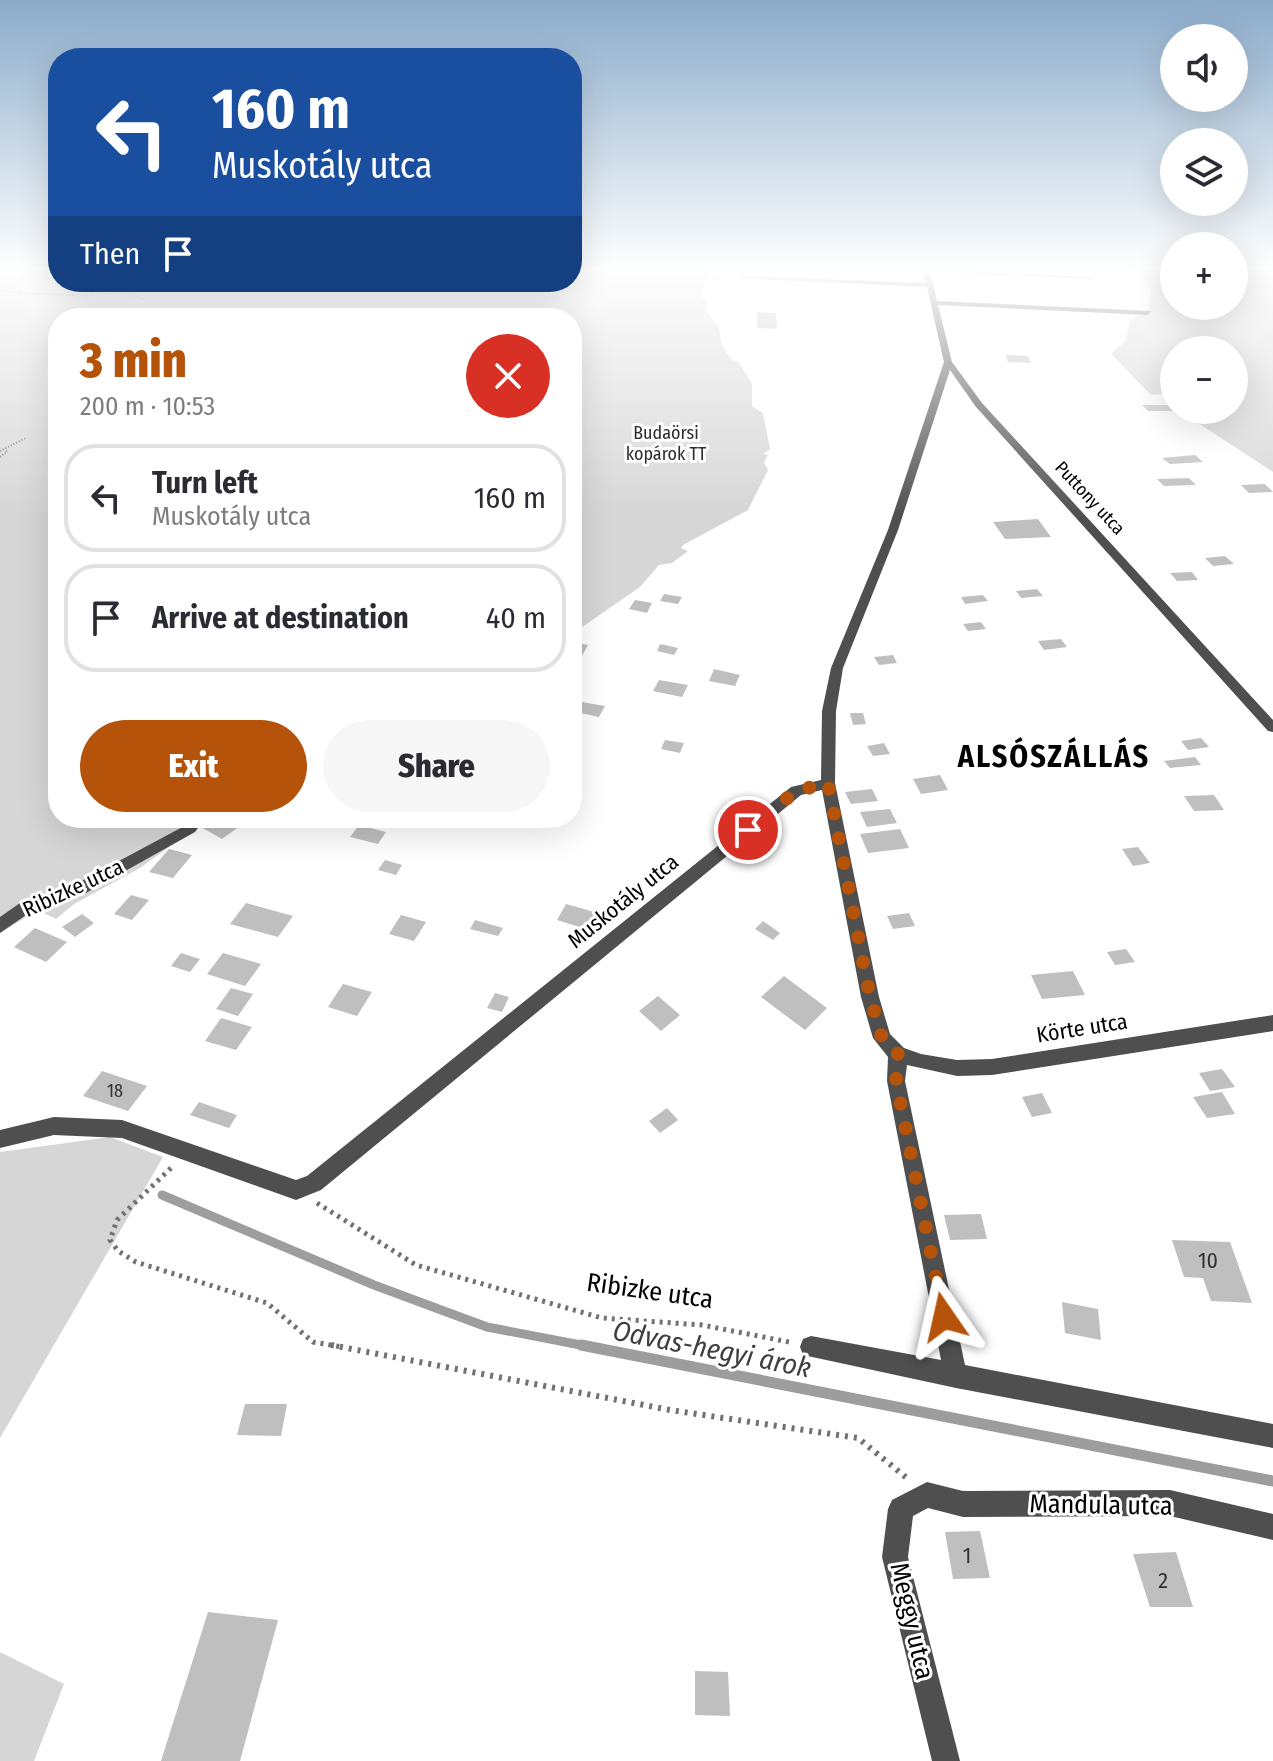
<!DOCTYPE html>
<meta charset="utf-8">
<style>
:root{--surface:#fff;--page:#f7f7f7;--text:#2b2b33;--muted:#7c7c81;--line:#e1e1e2;--accent:#b45309}
body{margin:0;font-family:"Fira Sans Condensed",sans-serif;background:var(--page);color:var(--text);height:100vh;display:flex;flex-direction:column;font-size:30px;white-space:nowrap}
*{box-sizing:border-box;margin:0}
p{font-size:26px;color:var(--muted)}
.icon{flex:none;width:44px;height:44px;fill:none;stroke:currentColor;stroke-width:2;stroke-linecap:round;stroke-linejoin:round}
.map{position:relative;flex:1;overflow:hidden}
.drawer{position:absolute;left:48px;top:308px;width:534px;height:520px;display:flex;flex-direction:column;background:var(--surface);border-radius:32px;box-shadow:0 8px 32px #0002}
.drawer>*{flex:none}
.banner{position:absolute;left:48px;top:48px;width:534px;height:244px;border-radius:32px;box-shadow:0 8px 32px #0002;background:#1a4fa0;color:#fff;overflow:hidden}
.fabs{position:absolute;left:1160px;top:24px;display:grid;gap:16px}
.fabs a{display:grid;place-items:center;width:88px;height:88px;border-radius:50%;background:var(--surface);box-shadow:0 8px 32px #0002;font-size:40px}
.pin{position:absolute;display:grid;place-items:center;width:68px;height:68px;color:#fff;margin:-34px;border:4px solid #fff;border-radius:50%;box-shadow:0 2px 8px #0007}
.me{position:absolute;width:88px;margin:-44px;rotate:349deg;stroke-linejoin:round;filter:drop-shadow(0 0 6px #0008)}
.turn{display:flex;align-items:center;gap:28px;height:168px;padding:0 32px;font-size:36px}
.turn .icon{width:104px;height:104px;stroke-width:2.5}
.turn b{display:block;font-size:56px;line-height:68px}
.then{display:flex;align-items:center;height:76px;padding:0 32px;background:#0003;gap:16px;font-size:30px}
.round{display:grid;place-items:center;flex:none;width:84px;height:84px;border-radius:42px;background:var(--page)}
.summary{display:flex;align-items:center;justify-content:space-between;height:136px;padding:0 32px}
h1{font-size:48px;font-weight:800;line-height:60px;color:var(--accent)}
.action{display:flex;gap:16px;margin-top:auto;padding:16px 32px}
.action a{flex:1;height:92px;border-radius:48px;background:var(--accent);color:#fff;font-size:32px;font-weight:800;line-height:92px;text-align:center}
.action a+a{background:var(--page);color:var(--text)}
ul{padding:0;list-style:none}
li{display:flex;align-items:center;gap:24px;height:108px;margin:0 16px 12px;padding:0 16px;border:4px solid var(--line);border-radius:32px}
li div{flex:1}
li b{display:block;font-size:30px}
li em{font-style:normal}
.map>svg:first-child{display:block}
</style>
<div class="map">
<svg width="1273" height="1761" viewBox="0 0 1273 1761">
<rect width="100%" height="100%" fill="#fff"/>
<!-- green -->
<path fill="#d6d6d6" d="M0,269H58V282H572V269H710L701,297L707,298L706,311L719,328L722,346L732,360L738,361L752,384V406L763,413L770,449L763,454L768,455L764,462L768,470L748,510L683,545L681,548L688,551L672,563L659,565L640,587L572,634V318H58V818H209L140,868L74,904L56,919L38,910L0,933Z
M1142,269H1174V306H1234V269H1273V472L1178,410H1234V350H1174V406L1162,394L1151,395L1111,354L1126,340C1131,319 1126,321 1148,311L1151,290Z
M110,1137L163,1157L0,1438V1152Z
M0,1652L64,1684L34,1761H0Z"/>
<g fill="none" stroke-linecap="round" stroke-linejoin="round">
<!-- stream-far1 -->
<path stroke="#9d9d9d" stroke-width="9" d="M162,1195L374,1285L487,1327L591,1347"/>
<!-- stream -->
<path stroke="#9d9d9d" stroke-width="11" d="M581,1345L1273,1481"/>
</g>
<!-- building -->
<path fill="#bfbfbf" d="M757,312L776,313L777,329L757,328Z
M1005,355L1028,356L1031,363L1008,362Z
M1142,405H1168L1174,411H1148Z
M1195,455L1203,462L1170,464L1162,458Z
M1189,478L1196,485L1164,486L1157,479Z
M1265,484L1273,492L1249,493L1241,485Z
M1038,519L1051,537L1005,539L993,522Z
M1225,556L1234,564L1213,566L1205,558Z
M1192,572L1198,580L1177,581L1170,573Z
M1037,589L1043,596L1021,598L1016,591Z
M664,594L682,597L678,604L660,601Z
M983,595L988,601L965,604L961,597Z
M635,600L652,603L647,613L629,609Z
M981,622L986,629L968,631L963,624Z
M1061,639L1067,647L1044,650L1038,641Z
M572,642L588,645L582,656L572,654Z
M660,644L678,648L674,655L657,651Z
M893,655L897,663L879,665L874,657Z
M714,669L740,675L735,686L709,681Z
M659,680L688,685L682,697L653,691Z
M582,702L605,706L599,717L576,712Z
M850,713H863L866,724L853,725Z
M1201,738L1209,747L1188,750L1181,741Z
M665,740L684,743L680,753L661,749Z
M884,743L890,754L873,756L867,746Z
M1195,757L1201,765L1170,768L1164,761Z
M940,775L948,790L921,794L913,779Z
M872,789L878,801L851,804L845,792Z
M1214,795L1224,810L1194,811L1184,796Z
M890,809L897,823L867,827L860,812Z
M210,818H226L240,826L222,839L199,826Z
M359,825L386,832L378,844L350,837Z
M900,829L909,848L868,853L860,834Z
M1138,847L1150,863L1133,866L1122,849Z
M169,849L192,855L173,878L149,872Z
M385,860L402,865L396,875L378,870Z
M131,895L149,900L132,920L114,914Z
M246,903L293,916L278,937L230,924Z
M566,904L598,913L589,930L557,920Z
M909,913L915,926L893,929L887,916Z
M82,914L94,923L75,937L62,927Z
M401,915L426,922L414,941L389,934Z
M475,920L503,928L498,936L470,929Z
M763,921L780,933L773,940L755,929Z
M35,928L67,942L46,962L14,947Z
M1126,949L1135,962L1115,965L1107,952Z
M181,953L200,959L190,972L171,966Z
M223,953L261,964L245,986L207,974Z
M1073,971L1085,995L1042,999L1031,975Z
M784,976L827,1008L805,1030L761,997Z
M343,984L372,992L357,1016L328,1007Z
M231,988L253,994L238,1016L216,1009Z
M495,993L509,997L502,1012L487,1008Z
M658,996L680,1015L661,1031L639,1011Z
M221,1018L252,1027L236,1050L205,1041Z
M1222,1069L1235,1087L1210,1091L1199,1073Z
M102,1071L147,1086L128,1111L83,1096Z
M1222,1092L1235,1114L1207,1118L1193,1097Z
M1042,1093L1052,1113L1032,1117L1022,1097Z
M199,1102L237,1115L229,1128L190,1115Z
M667,1108L678,1120L660,1133L649,1121Z
M981,1214L987,1239L950,1240L944,1215Z
M1172,1240L1230,1242L1252,1303L1211,1301L1203,1278L1184,1277Z
M1062,1302L1098,1309L1101,1340L1065,1333Z
M245,1404H287L281,1436L237,1435Z
M980,1531L990,1578L953,1579L945,1532Z
M1176,1552L1193,1607H1150L1133,1554Z
M208,1612L278,1620L240,1761H161Z
M695,1671L728,1672L730,1716L695,1715Z"/>
<g fill="none" stroke-linecap="round" stroke-linejoin="round">
<!-- path-far2 -->
<path stroke="#717171" stroke-width="2" stroke-dasharray="1 2" stroke-linecap="butt" d="M710,278H727
M132,290L136,282
M0,291C68,297 134,297 201,282
M128,294L144,299
M0,451L26,438
M0,457L7,452L5,449"/>
<!-- path-far1 -->
<path stroke="#717171" stroke-width="5" stroke-dasharray="3 5" stroke-linecap="butt" d="M171,1168L117,1220L110,1240L118,1251L136,1262L267,1303L313,1342L342,1347
M317,1203L416,1265L602,1318L702,1325L789,1342"/>
<!-- path -->
<path stroke="#717171" stroke-width="6" stroke-dasharray="3 6" stroke-linecap="butt" d="M331,1345L670,1410L858,1438L908,1479"/>
<!-- minor -->
<path fill="#4f4f4f" fill-rule="evenodd" d="M923,269L1094,277L1090,279L930,272L937,301L1151,311L1148,315L938,305L952,362L982,403L1273,720V732L1268,731L976,407L950,370L898,530L843,668L836,711L835,783L879,997L890,1034L904,1048L921,1054L957,1060L992,1059L1273,1015V1031L992,1075L957,1076L907,1065L905,1081L965,1365L1273,1424V1448L956,1388L803,1355L800,1347L803,1339L811,1336L941,1360L887,1081L888,1057L873,1038L861,997L822,790L801,795L321,1190L296,1200L122,1138L54,1135L0,1148V1130L54,1117L122,1120L296,1180L307,1176L791,787L821,780L822,711L831,668L888,530L944,362L927,287L737,278L741,276L926,283Z
M190,823L195,824L198,828L195,832L86,893L32,911L0,933V917L20,903L74,885Z
M927,1482L963,1491L1170,1490L1273,1514V1540L1170,1516L963,1517L928,1508L913,1516L908,1557L960,1761H932L882,1557L888,1509L892,1500Z"/>
</g>
<!-- sky -->
<linearGradient id="sky" x2="0" y2="1"><stop stop-color="#8aabca"/><stop offset="0.52" stop-color="#fff"/><stop offset="1" stop-color="#fff" stop-opacity="0"/></linearGradient>
<rect width="1273" height="516" fill="url(#sky)"/>
<g fill="none" stroke-linecap="round" stroke-linejoin="round">
<!-- route -->
<path stroke="#b45309" stroke-width="14" stroke-dasharray="0 25.2" d="M748,830L796,791L828,783L870,997L882,1038L898,1054L896,1081L944,1317"/>
</g>
<g text-anchor="middle" dominant-baseline="central" stroke-width="6" stroke-linejoin="round" paint-order="stroke">
<!-- far-park labels -->
<g font-size="18" fill="#2d2d2d" stroke="#fff">
<text x="666" y="433">Budaörsi<tspan x="666" dy="21">kopárok TT</tspan></text>
</g>
<!-- far-street labels -->
<g font-size="18" fill="#000" stroke="#fff">
<text transform="translate(1090 498) rotate(47)">Puttony utca</text>
</g>
<!-- number labels -->
<g font-size="18" fill="#303030">
<text x="115" y="1091">18</text>
</g>
<!-- street labels -->
<g font-size="22" fill="#000" stroke="#fff">
<text transform="translate(73 888) rotate(-25)">Ribizke utca</text>
<text transform="translate(623 901) rotate(-39)">Muskotály utca</text>
<text transform="translate(1082 1028) rotate(-9)">Körte utca</text>
</g>
<!-- near-number labels -->
<g font-size="22" fill="#303030">
<text x="1208" y="1260">10</text>
<text x="967" y="1555">1</text>
<text x="1163" y="1580">2</text>
</g>
<!-- near-street labels -->
<g font-size="26" fill="#000" stroke="#fff">
<text transform="translate(650 1291) rotate(8)">Ribizke utca</text>
<text transform="translate(1101 1505) rotate(1)">Mandula utca</text>
<text transform="translate(912 1621) rotate(77)">Meggy utca</text>
</g>
<!-- near-water labels -->
<g font-size="28" font-style="italic" fill="#3e3e3e" stroke="#fff">
<text transform="translate(712 1349) rotate(11)">Odvas-hegyi árok</text>
</g>
<!-- district labels -->
<g font-size="30" font-weight="bold" letter-spacing="2" fill="#000" stroke="#fff">
<text x="1054" y="757">ALSÓSZÁLLÁS</text>
</g>
</g>
</svg>
<div class="fabs">
<a><svg class="icon" aria-label="sound" viewBox="0 0 24 24"><path d="M4 9h4l5-4v14l-5-4H4zM17 9q2 3 0 6"/></svg></a>
<a><svg class="icon" aria-label="layers" viewBox="0 0 24 24"><path d="M12 4l9 5-9 5-9-5zM3 14l9 5 9-5"/></svg></a>
<a>+</a>
<a>−</a>
</div>
<div class="pin" style="left:748px;top:830px;background:#d93025"><svg class="icon" aria-label="arrive" viewBox="0 0 24 24"><path d="M6 21V4h12l-3 4 3 4H6"/></svg></div>
<svg class="me" style="left:944px;top:1317px" viewBox="-20 -20 40 40"><path d="M0-17L14 15 0 8-14 15z" fill="#b45309" stroke="#fff" stroke-width="4"/></svg>
<div class="banner">
<div class="turn"><svg class="icon" aria-label="left" viewBox="0 0 24 24"><path d="M17 20v-9H6M10 6l-5 5 5 5"/></svg><div><b>160 m</b>Muskotály utca</div></div>
<div class="then">Then<svg class="icon" aria-label="arrive" viewBox="0 0 24 24"><path d="M6 21V4h12l-3 4 3 4H6"/></svg></div>
</div>
<section class="drawer">
<div class="summary"><div><h1>3 min</h1><p>200 m · 10:53</p></div><a class="round" style="background:#d93025;color:#fff"><svg class="icon" aria-label="close" viewBox="0 0 24 24"><path d="M6 6l12 12M18 6L6 18"/></svg></a></div>
<ul>
<li><svg class="icon" aria-label="left" viewBox="0 0 24 24"><path d="M17 20v-9H6M10 6l-5 5 5 5"/></svg><div><b>Turn left</b><p>Muskotály utca</p></div><em>160 m</em></li>
<li><svg class="icon" aria-label="arrive" viewBox="0 0 24 24"><path d="M6 21V4h12l-3 4 3 4H6"/></svg><div><b>Arrive at destination</b></div><em>40 m</em></li>
</ul>
<div class="action"><a>Exit</a><a>Share</a></div>
</section>
</div>
